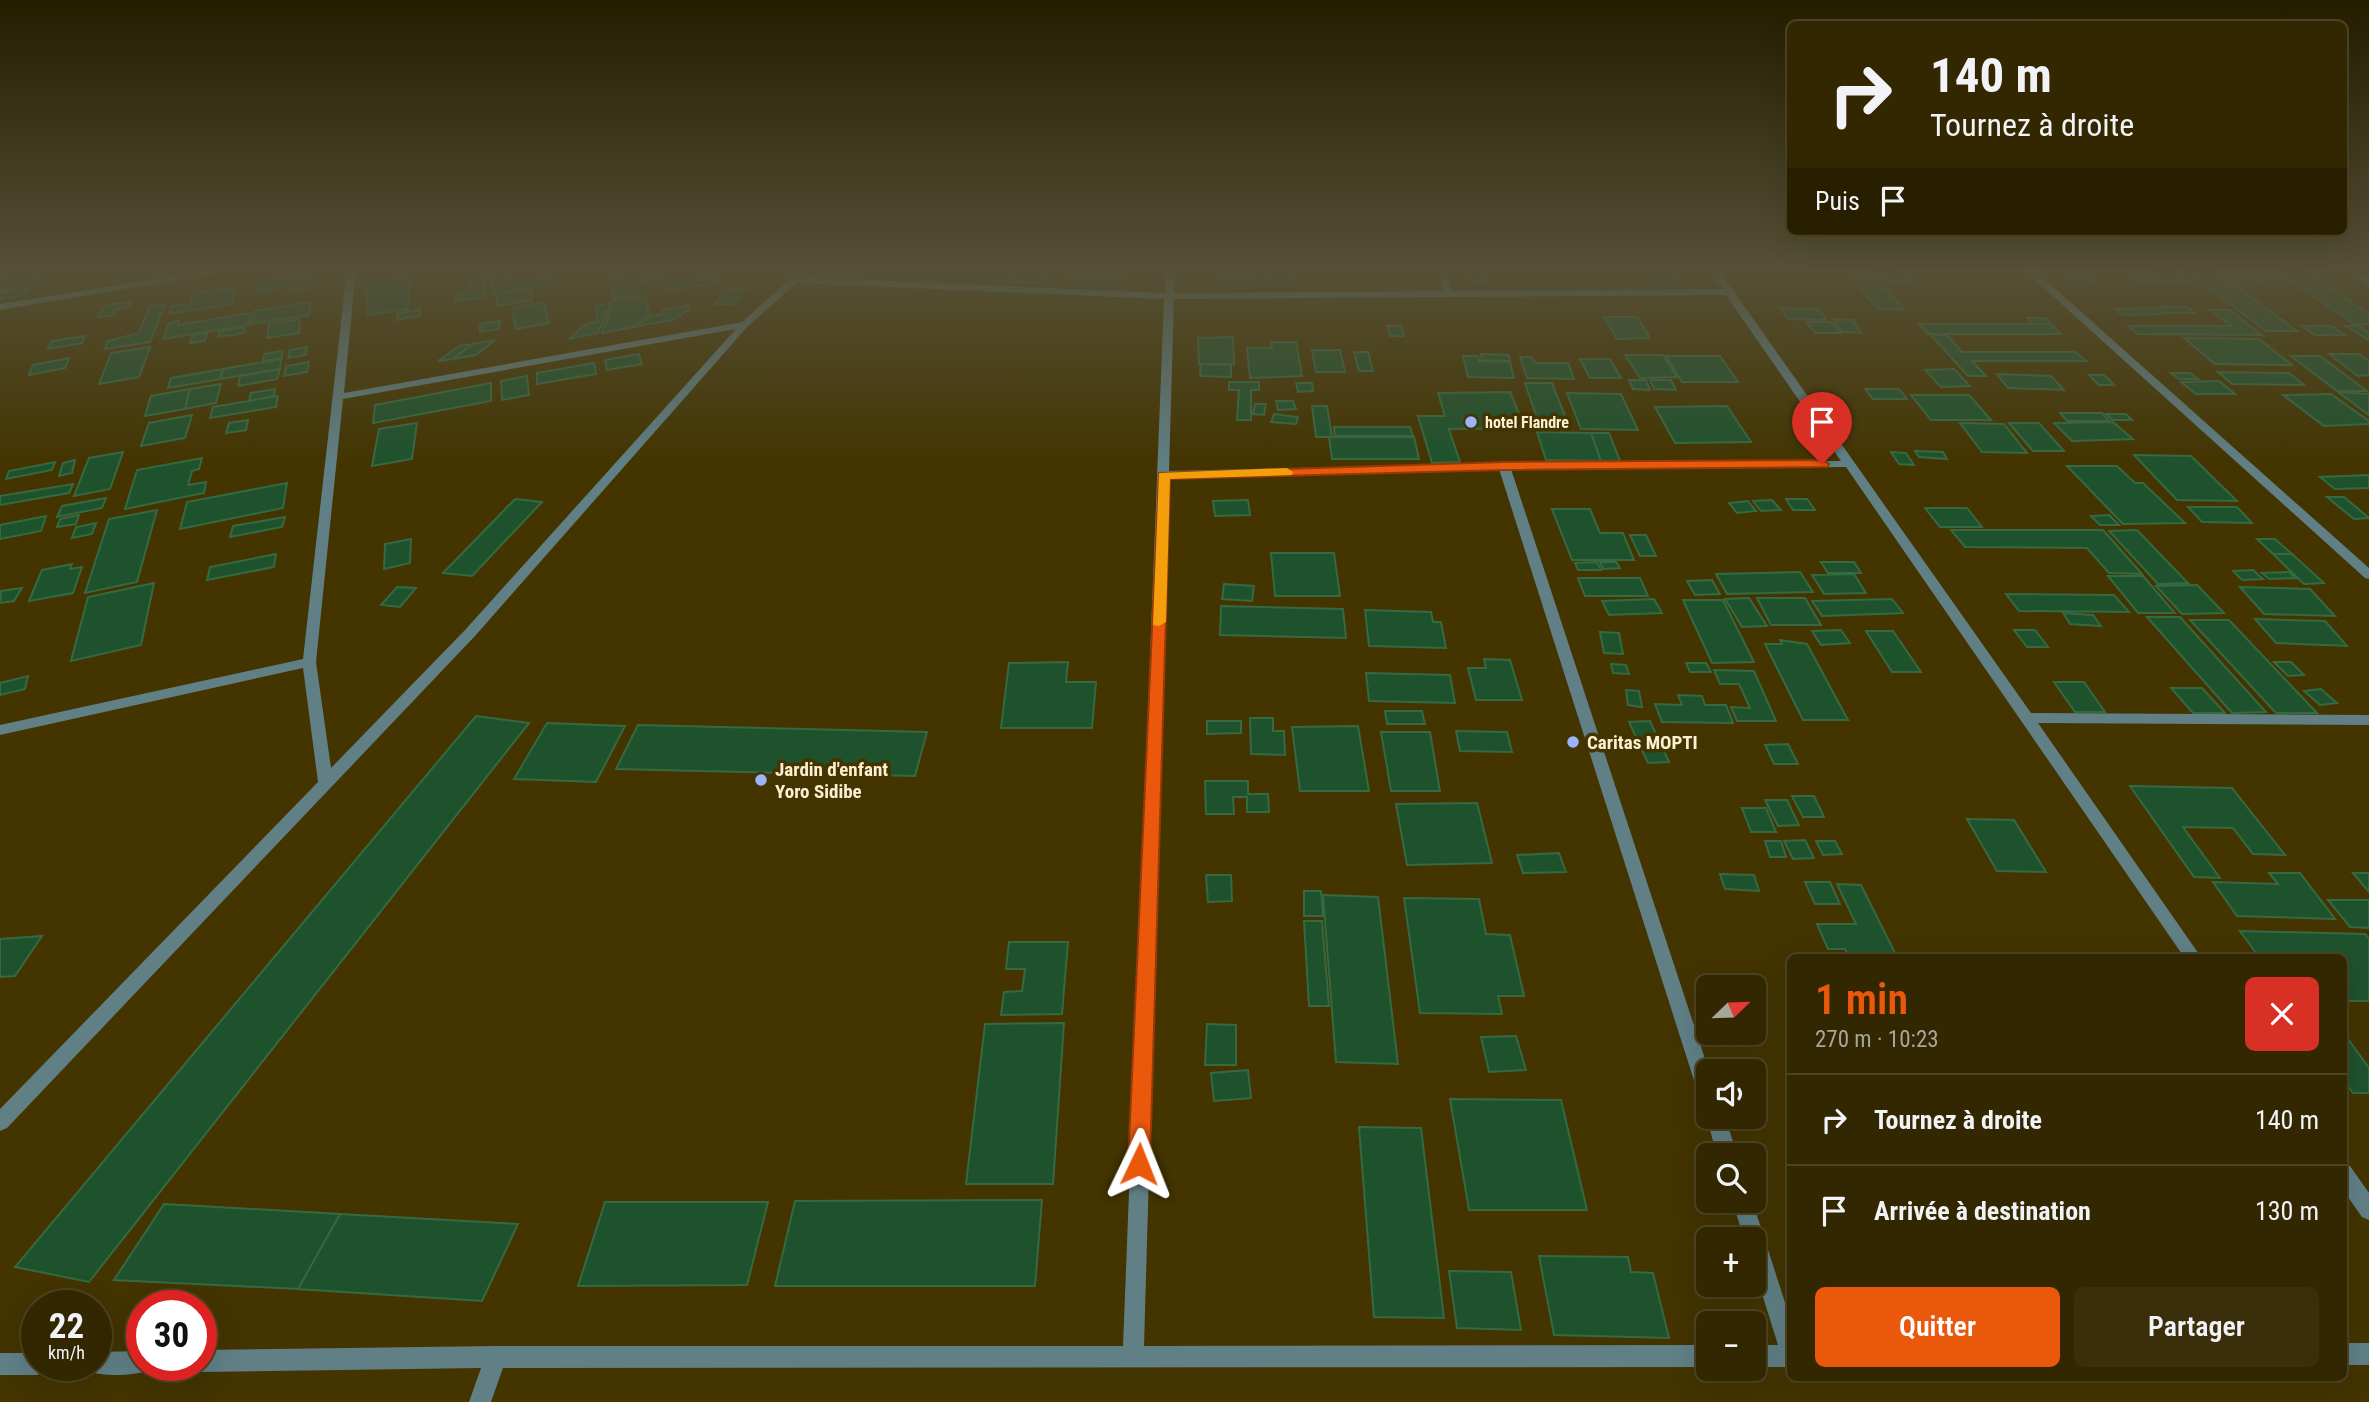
<!DOCTYPE html>
<html lang="fr">
<meta charset="utf-8">
<style>
:root{--surface:#322700;--page:#3a2f0a;--text:#f1f3f6;--muted:#a8a599;--line:#4d4422;--accent:#ea580c}
body{margin:0;font-family:"Roboto Condensed",sans-serif;background:var(--page);color:var(--text);height:100vh;display:flex;flex-direction:column;font-size:26px;white-space:nowrap}
*{box-sizing:border-box;margin:0}
p{font-size:23px;color:var(--muted)}
.icon{flex:none;width:38px;height:38px;fill:none;stroke:currentColor;stroke-width:2;stroke-linecap:round;stroke-linejoin:round}
.map{position:relative;flex:1;overflow:hidden}
.details{position:absolute;left:1787px;top:954px;width:560px;height:427px;display:flex;flex-direction:column;background:var(--surface);border-radius:10px;box-shadow:0 7px 28px #0002,0 0 0 2px var(--line)}
.details>*{flex:none}
.guide{position:absolute;left:1787px;top:21px;width:560px;height:214px;border-radius:10px;box-shadow:0 7px 28px #0002,0 0 0 2px var(--line);background:#322700;color:var(--text);overflow:hidden}
.needle{width:46px;rotate:67deg}
.controls{position:absolute;left:1696px;top:975px;display:grid;gap:14px}
.controls a{display:grid;place-items:center;width:70px;height:70px;border-radius:10px;background:var(--surface);box-shadow:0 7px 28px #0002,0 0 0 2px var(--line);font-size:35px}
.speed{position:absolute;left:21px;top:1290px;display:flex;gap:14px;font-size:35px;font-weight:700;text-align:center}
.speed>*{display:grid;place-content:center;width:91px;height:91px;border-radius:50%;background:var(--surface);box-shadow:0 7px 28px #0002,0 0 0 2px var(--line);line-height:1}
.speed small{font-size:18px;font-weight:400}
.speed .limit{border:10px solid #d22;background:#fff;color:#111}
.pin{position:absolute;display:grid;place-items:center;width:60px;height:60px;color:#fff;margin:-72px -30px;border-radius:50% 50% 50% 0;rotate:-45deg;box-shadow:0 0 7px #0007}
.pin .icon{rotate:45deg}
.me{position:absolute;width:77px;margin:-38px;rotate:2deg;stroke-linejoin:round;filter:drop-shadow(0 0 5px #0008)}
.turn{display:flex;align-items:center;gap:24px;height:147px;padding:0 28px;font-size:32px}
.turn .icon{width:91px;height:91px;stroke-width:2.5}
.turn b{display:block;font-size:49px;line-height:60px}
.then{display:flex;align-items:center;height:66px;padding:0 28px;background:#0003;gap:14px;font-size:26px}
.round{display:grid;place-items:center;flex:none;width:74px;height:74px;border-radius:10px;background:var(--page)}
.summary{display:flex;align-items:center;justify-content:space-between;height:119px;padding:0 28px}
h1{font-size:42px;font-weight:600;line-height:52px;color:var(--accent)}
.button{display:flex;gap:14px;margin-top:auto;padding:14px 28px}
.button a{flex:1;height:80px;border-radius:10px;background:var(--accent);color:#fff;font-size:28px;font-weight:600;line-height:80px;text-align:center}
.button a+a{background:var(--page);color:var(--text)}
ul{padding:0;list-style:none}
li{display:flex;align-items:center;gap:21px;height:91px;padding:0 28px;border-top:2px solid var(--line)}
li div{flex:1}
li b{display:block;font-size:26px}
li em{font-style:normal}
.map>svg:first-child{display:block}
</style>
<div class="map">
<svg width="2369" height="1402" viewBox="0 0 2369 1402">
<rect width="100%" height="100%" fill="#433400"/>
<!-- building -->
<path fill="#1e522d" stroke="#366942" stroke-width="2" d="M0,269H40L33,286L0,291Z
M469,269H482L485,297L455,301V295L471,292Z
M507,269L508,285L553,278L554,284L493,294L491,270Z
M649,269H661L663,277L635,282L639,294L614,298L608,276Z
M1016,269H1047L1046,283H1014Z
M1068,269H1123L1122,280H1066Z
M1267,269H1289L1291,285L1264,284Z
M1641,269H1669L1680,287L1652,286Z
M1873,269H1898L1912,283H1886Z
M2147,269H2173L2189,282H2163Z
M2185,269H2215L2237,285L2207,286Z
M2274,269H2303L2327,286H2299Z
M1466,271H1483L1486,281H1469Z
M312,274L311,288L292,291V286L256,292L257,283Z
M1216,274L1255,275V285L1215,284Z
M1874,275L1876,277L1904,309H1878L1850,276Z
M2066,276L2089,277L2096,284H2073Z
M2130,276H2151L2159,283H2137Z
M409,277L408,309L368,315L366,284Z
M721,277L723,282L666,291V285Z
M2250,277L2260,284L2242,285L2232,278Z
M2250,277H2283L2293,284H2260Z
M2236,286L2297,331H2266L2207,287Z
M2299,286H2327L2369,314V324H2354Z
M235,287L232,304L189,311L193,294Z
M728,288L746,289L733,305L715,304Z
M28,289L25,295L0,299V293Z
M531,289L532,300L497,306L496,295Z
M645,295L650,316L633,327L602,333L614,300Z
M132,302L128,307L116,309L113,315L98,317L105,305Z
M311,302L309,315L251,324L255,311Z
M544,302L549,323L516,329L512,308Z
M611,303L598,333L569,339L586,324L598,322L595,306Z
M165,304L150,342L105,349L108,341L139,333L150,306Z
M188,304L186,311L169,314L171,307Z
M688,305L690,309L673,320L633,327L650,316L664,314L663,310Z
M2158,307H2187L2195,313H2166Z
M1781,308L1818,309L1826,320L1788,319Z
M2154,308L2163,314L2123,315L2114,309Z
M420,309L421,315L398,320L397,314Z
M2210,310H2230L2261,335L2137,334L2128,326H2232Z
M251,313L248,325L163,339L169,323L179,321L178,325Z
M1604,317H1637L1650,338L1617,339Z
M2027,318H2045L2051,324H2033Z
M300,319L299,333L267,338L269,324Z
M1833,319L1853,320L1861,333L1842,332Z
M500,321L499,329L480,332V324Z
M1806,322H1831L1841,333H1815Z
M1919,324H2051L2061,334H1928Z
M1387,326H1401L1404,336H1390Z
M2302,326H2332L2345,335H2315Z
M2345,326H2359L2369,333V340Z
M245,327L244,333L218,337L220,331Z
M208,333L204,341L190,343L193,335Z
M1931,335H1947L1962,352H2075L2086,361H1972L1986,376H1968Z
M85,336L82,343L48,349L52,341Z
M1233,337L1234,364H1199L1198,338Z
M2184,338L2259,339L2292,365L2215,364Z
M495,340L476,355L453,359L472,344Z
M1271,342H1296L1302,376L1250,378L1247,348H1272Z
M472,344L453,359L438,361L459,346Z
M150,347L139,377L99,384L111,353Z
M307,347L306,355L288,358L290,350Z
M1312,350H1340L1345,372H1316Z
M282,351V358L263,361L264,354Z
M1354,352H1368L1373,371H1359Z
M639,354L642,364L607,370L605,360Z
M1481,354L1509,355L1510,361L1482,360Z
M2329,354H2359L2369,361V375L2358,376Z
M1625,355H1663L1677,377L1640,378Z
M1463,356H1478L1479,361L1510,362L1514,378L1468,377Z
M1666,356H1720L1738,382H1682Z
M2291,356H2320L2367,391H2337Z
M1520,357H1532L1535,363H1568L1574,379L1527,378Z
M69,358L65,368L29,375L33,365Z
M281,359L280,369L220,379L223,369Z
M1580,359H1610L1621,378H1590Z
M309,362L307,372L284,376L286,366Z
M594,363L596,374L537,384V373Z
M1201,364L1231,365V377L1200,376Z
M223,369L220,379L168,388L171,378Z
M280,369L277,379L238,386L240,376Z
M1954,369L1970,386L1941,387L1925,370Z
M2218,372L2289,373L2304,385L2232,384Z
M2171,373H2190L2198,379H2179Z
M1997,374L2051,376L2064,390L2008,388Z
M2089,375H2104L2114,385H2099Z
M527,376L529,395L502,400L501,381Z
M1629,380H1646L1650,390L1633,389Z
M1650,380H1671L1676,390L1654,389Z
M2219,381L2235,394H2196L2181,382Z
M1229,382H1259V390H1251V420H1237L1239,390H1229Z
M491,383V401L373,423L375,405Z
M1296,383H1312L1313,391L1298,392Z
M1525,383H1552L1567,421H1538Z
M221,384L216,403L185,409L190,389Z
M190,389L185,409L145,416L151,396Z
M275,389L274,396L249,401L251,393Z
M1865,389H1899L1907,399H1873Z
M1510,392L1525,428L1449,429L1460,462L1432,463L1418,416H1445L1438,393Z
M2338,392L2369,394V415Z
M1567,393L1621,394L1638,430L1581,429Z
M2331,394L2369,421V424L2324,426L2283,395Z
M1911,395H1969L1991,420H1931Z
M278,396L276,407L210,418L213,407Z
M1276,401H1293L1296,409L1278,410Z
M1255,404H1266L1264,415L1253,414Z
M1312,406H1327L1332,437H1316Z
M1727,406L1751,442L1675,443L1655,407Z
M2060,413H2102L2109,421H2067Z
M1274,414L1298,417L1296,424L1271,422Z
M2106,414H2126L2132,420H2112Z
M192,415L185,438L141,446L149,423Z
M248,420L246,430L226,433L229,423Z
M2113,422L2133,439L2072,441L2054,423Z
M417,423L412,459L372,466L379,429Z
M1960,423L2004,424L2027,453L1982,452Z
M2009,423H2039L2064,451H2033Z
M1334,427H1410L1413,436H1335Z
M1537,432L1591,433L1601,461L1546,460Z
M1591,433H1609L1620,461H1601Z
M1329,437H1414L1419,459H1332Z
M1915,451L1943,452L1947,459L1919,457Z
M123,452L110,489L74,496L89,458Z
M1891,452L1906,453L1914,465L1899,464Z
M2134,455L2191,456L2237,501L2177,500Z
M202,458L199,469L192,471L188,485L206,482L204,493L125,509L137,470Z
M75,460L72,473L59,476L63,463Z
M55,462L52,470L6,479L9,471Z
M2067,466H2117L2135,483H2143L2185,523L2123,524Z
M2369,475V488L2335,489L2320,477Z
M287,483L283,508L180,529L187,502Z
M73,484L69,493L0,505V496Z
M2327,497H2344L2369,518L2354,519Z
M106,498L102,508L57,517L62,506Z
M515,499L542,502L472,576L443,573Z
M1786,499H1807L1815,510H1793Z
M1248,500L1250,515L1215,516L1213,501Z
M1772,500L1781,510L1761,511L1753,501Z
M1748,501L1756,511L1737,513L1729,503Z
M2188,507H2237L2252,523L2202,522Z
M1925,508H1967L1982,527H1940Z
M1552,509H1590L1600,533H1623L1634,560H1572Z
M157,510L137,582L85,593L109,519Z
M79,515L76,524L57,527L60,519Z
M2109,515L2119,525H2100L2091,516Z
M46,516L41,531L0,539V525Z
M285,517L282,527L230,537L233,526Z
M96,523L92,534L72,538L76,527Z
M1951,530H2103L2142,574L2109,573L2087,548L1965,547Z
M2137,530L2188,583L2158,584L2109,531Z
M1630,535H1646L1656,556H1640Z
M411,539L410,563L384,569L385,544Z
M2257,539H2275L2292,554H2273Z
M1271,553H1334L1340,596H1275Z
M276,554L274,567L207,580L210,567Z
M2273,554H2292L2324,583L2304,584Z
M1597,562L1601,570H1578L1575,563Z
M1600,562H1616L1620,568L1603,569Z
M1821,562H1854L1861,573H1828Z
M72,564L70,569L82,567L73,593L29,601L42,570Z
M2253,570L2263,579L2242,580L2233,571Z
M1800,572L1813,592L1727,594L1716,574Z
M2289,572L2296,578L2269,579L2262,573Z
M1854,574L1866,593L1824,594L1812,575Z
M2108,576H2143L2175,613H2138Z
M1578,578H1640L1648,596H1585Z
M1712,580L1720,594L1695,595L1687,581Z
M154,583L141,645L71,661L88,597Z
M1224,584L1254,586L1252,601L1222,599Z
M2197,585L2224,613L2182,614L2156,586Z
M397,587L416,588L400,607L381,605Z
M2240,587L2310,589L2335,616L2264,614Z
M22,588L14,601L0,603L1,591Z
M2006,594L2114,595L2129,612L2019,611Z
M1749,598L1767,626L1742,627L1725,599Z
M1757,598H1805L1821,625H1771Z
M1654,599L1662,613L1609,615L1602,601Z
M1892,599L1903,613L1822,616L1812,601Z
M1683,600H1723L1754,662L1712,663Z
M1221,606L1343,609L1346,638L1220,635Z
M1365,610L1431,612L1433,622H1441L1446,648L1369,646Z
M2063,613L2093,615L2101,626L2070,624Z
M2147,617H2180L2266,712L2232,713Z
M2255,619L2325,621L2347,646L2276,643Z
M2190,620H2229L2317,713H2276Z
M1841,630L1850,643L1821,645L1812,631Z
M2014,630H2035L2048,647H2027Z
M1866,631H1893L1921,672H1892Z
M1600,632L1619,633L1623,654L1604,653Z
M1780,640L1807,644L1848,720H1803L1765,644H1782Z
M1484,659L1510,660L1522,700H1476L1468,668H1486Z
M1068,662L1066,682H1096L1092,728H1001L1009,663Z
M2274,662H2291L2304,675L2288,676Z
M1686,663H1706L1711,672H1690Z
M1611,664L1626,665L1629,674L1613,673Z
M1714,670L1754,671L1776,721H1737L1731,707L1750,708L1739,684H1720Z
M1366,673L1450,675L1455,703L1369,701Z
M28,676L25,689L0,695V683Z
M2054,682H2084L2105,712H2075Z
M2171,688H2202L2225,713H2193Z
M2321,689L2337,703L2320,705L2304,691Z
M1626,690L1639,691L1642,707L1628,705Z
M1678,695L1702,696L1705,705H1726L1733,723L1662,722L1655,704L1682,705Z
M1385,711H1422L1425,724H1387Z
M476,716L529,723L89,1282L15,1267Z
M1250,718H1273V731H1284L1285,755L1251,754Z
M1207,721H1241V733L1207,734Z
M1650,721L1669,762L1648,763L1629,722Z
M547,723L625,726L596,782L514,779Z
M638,725L927,732L915,776L616,769Z
M1358,726L1369,791H1300L1292,727Z
M1456,731L1507,732L1512,752L1460,751Z
M1381,732H1430L1440,791H1391Z
M1788,744L1798,764H1774L1765,745Z
M1205,781H1248V794H1268L1269,812H1247V797H1233L1234,814H1206Z
M2130,786L2232,788L2285,855L2253,854L2233,828L2183,827L2220,878L2194,877Z
M1792,796H1814L1824,817H1803Z
M1765,800H1787L1799,825L1778,826Z
M1477,803L1492,863L1407,865L1396,804Z
M1742,808H1766L1776,832H1751Z
M1967,819L2014,820L2046,872L1997,871Z
M1805,840L1814,858L1793,859L1784,841Z
M1765,841H1781L1786,857H1770Z
M1816,841H1835L1842,854L1823,855Z
M1559,853L1566,872L1523,873L1517,855Z
M2269,873H2300L2335,919L2237,916L2213,882L2278,884Z
M2353,873H2369V892Z
M1720,874L1754,875L1759,891L1725,889Z
M1206,875H1231L1232,901L1208,902Z
M1805,882H1830L1840,904H1815Z
M1837,884L1861,885L1897,957H1849L1845,949H1828L1817,924H1856Z
M1304,891H1321L1323,916H1304Z
M1323,895L1378,897L1398,1064L1336,1062Z
M1404,898L1479,899L1486,934L1510,935L1524,996H1498L1502,1014L1420,1013Z
M2328,900H2369V928L2350,927Z
M1304,921H1322L1329,1006H1309Z
M2240,931L2365,934L2369,939V1001H2343V957H2259Z
M42,936L15,976L0,977V939Z
M1009,942H1068L1062,1014L1001,1015L1004,992L1022,991L1025,969H1006Z
M1064,1023L1053,1184H966L985,1024Z
M1207,1024L1236,1025V1065H1205Z
M2343,1032L2369,1068V1093H2353L2343,1079Z
M1516,1036L1526,1070L1489,1072L1481,1037Z
M1248,1070L1251,1098L1214,1101L1211,1073Z
M1450,1099L1561,1100L1587,1210H1469Z
M1359,1127L1421,1128L1444,1318L1374,1317Z
M1042,1200L1035,1286H775L795,1201Z
M605,1202H768L747,1285L578,1286Z
M164,1204L340,1214L298,1289L114,1280Z
M340,1214L518,1224L482,1301L298,1289Z
M1539,1256L1628,1257L1631,1272L1653,1273L1669,1338L1554,1335Z
M1449,1271L1511,1272L1521,1330L1457,1328Z"/>
<g fill="none" stroke-linecap="round" stroke-linejoin="round">
<!-- minor -->
<path fill="#608086" fill-rule="evenodd" d="M219,269H241L0,310V304Z
M347,269H356L344,393L742,322L801,269H811L803,277L1165,293L1166,269H1174V293L1443,291L1437,269H1446L1452,291L1723,289L1709,269H1718L2031,713L2369,715V725L2038,723L2201,957H2184L1846,467L1511,469L1709,1071L1708,1104L1701,1102L1699,1096L1499,469L1169,478L1144,1346L1708,1345V1367L503,1368L491,1402H469L481,1368L201,1372L193,1369L192,1365H201V1350L496,1346H1123L1164,299L797,283L748,326L475,636L7,1128L0,1131V1109L318,782L303,668L0,735V725L303,659ZM1726,295L1841,461L1504,463L1169,471L1174,299ZM736,329L465,630L331,768L316,662L343,399Z
M2023,269H2033L2369,568V579L2365,578Z
M2343,269H2353L2369,279V286Z
M1708,1111V1116H1725L1737,1155H1717L1706,1116Z
M2343,1164L2350,1166L2369,1193V1220L2362,1217L2343,1190Z
M1732,1200H1752L1790,1318V1367H1754V1345H1778L1754,1268V1239H1744Z
M2343,1343H2369V1365H2343Z
M142,1351V1365H152L150,1370C134,1376 104,1377 88,1371L86,1365H96V1352Z
M0,1353H37V1365H47L45,1372L37,1375H0Z"/>
</g>
<!-- sky -->
<linearGradient id="sky" x2="0" y2="1"><stop stop-color="#251d00"/><stop offset="0.58" stop-color="#555037"/><stop offset="1" stop-color="#555037" stop-opacity="0"/></linearGradient>
<rect width="2369" height="465" fill="url(#sky)"/>
<!-- route -->
<path fill="#ea580c" stroke="#983908" stroke-width="2" d="M1822,460L1829,464L1827,467L1504,470L1170,479L1150,1164L1147,1171L1139,1174L1132,1171L1128,1164L1159,473L1504,462Z"/>
<!-- slow -->
<path fill="#f59e0b" d="M1287,468L1293,472L1292,475L1170,479L1166,622L1159,626L1153,625L1159,473Z"/>
<!-- markers -->
<g fill="#9db4fd" stroke="#433400" stroke-width="2.5">
<circle cx="1471" cy="422" r="7"/>
<circle cx="1573" cy="742" r="7"/>
<circle cx="761" cy="780" r="7"/>
</g>
<g text-anchor="middle" dominant-baseline="central" stroke-width="7" stroke-linejoin="round" paint-order="stroke">
<!-- far-poi labels -->
<g font-size="16" font-weight="bold" fill="#fcf0d2" stroke="#433400" text-anchor="start">
<text x="1485" y="422">hotel Flandre</text>
</g>
<!-- poi labels -->
<g font-size="19" font-weight="bold" fill="#fcf0d2" stroke="#433400" text-anchor="start">
<text x="1587" y="742">Caritas MOPTI</text>
<text x="775" y="769">Jardin d'enfant<tspan x="775" dy="22">Yoro Sidibe</tspan></text>
</g>
</g>
</svg>
<div class="controls">
<a><svg class="needle" viewBox="-14 -14 28 28"><path d="M0-13l5 13h-10z" fill="#e53935"/><path d="M0 13l5-13h-10z" fill="#a8a599"/></svg></a>
<a><svg class="icon" aria-label="sound" viewBox="0 0 24 24"><path d="M4 9h4l5-4v14l-5-4H4zM17 9q2 3 0 6"/></svg></a>
<a><svg class="icon" aria-label="search" viewBox="0 0 24 24"><circle cx="10" cy="10" r="6"/><path d="M15 15l6 6"/></svg></a>
<a>+</a>
<a>−</a>
</div>
<div class="speed"><div>22<small>km/h</small></div><div class="limit">30</div></div>
<div class="pin" style="left:1822px;top:464px;background:#d93025"><svg class="icon" aria-label="arrive" viewBox="0 0 24 24"><path d="M6 21V4h12l-3 4 3 4H6"/></svg></div>
<svg class="me" style="left:1139px;top:1164px" viewBox="-20 -20 40 40"><path d="M0-17L14 15 0 8-14 15z" fill="#ea580c" stroke="#fff" stroke-width="4"/></svg>
<div class="guide">
<div class="turn"><svg class="icon" aria-label="right" viewBox="0 0 24 24"><path d="M7 20v-9h11M14 6l5 5-5 5"/></svg><div><b>140 m</b>Tournez à droite</div></div>
<div class="then">Puis<svg class="icon" aria-label="arrive" viewBox="0 0 24 24"><path d="M6 21V4h12l-3 4 3 4H6"/></svg></div>
</div>
<section class="details">
<div class="summary"><div><h1>1 min</h1><p>270 m · 10:23</p></div><a class="round" style="background:#d93025;color:#fff"><svg class="icon" aria-label="close" viewBox="0 0 24 24"><path d="M6 6l12 12M18 6L6 18"/></svg></a></div>
<ul>
<li><svg class="icon" aria-label="right" viewBox="0 0 24 24"><path d="M7 20v-9h11M14 6l5 5-5 5"/></svg><div><b>Tournez à droite</b></div><em>140 m</em></li>
<li><svg class="icon" aria-label="arrive" viewBox="0 0 24 24"><path d="M6 21V4h12l-3 4 3 4H6"/></svg><div><b>Arrivée à destination</b></div><em>130 m</em></li>
</ul>
<div class="button"><a>Quitter</a><a>Partager</a></div>
</section>
</div>
